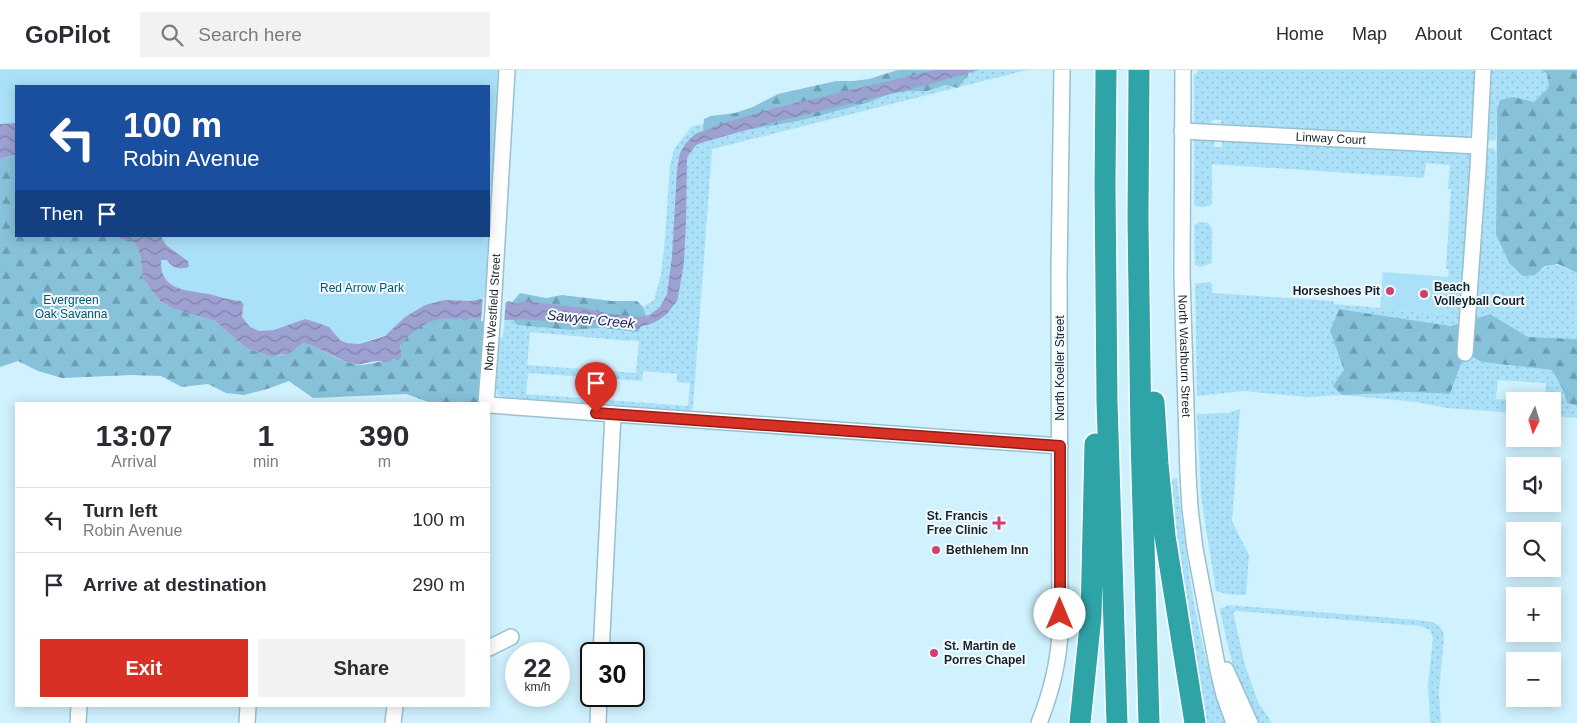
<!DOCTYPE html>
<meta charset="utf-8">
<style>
:root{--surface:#fff;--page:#f2f2f3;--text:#2b2b33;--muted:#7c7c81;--line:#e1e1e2;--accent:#d93025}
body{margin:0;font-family:Arial,sans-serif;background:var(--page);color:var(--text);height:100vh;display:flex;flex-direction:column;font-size:19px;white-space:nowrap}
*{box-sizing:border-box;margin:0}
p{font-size:16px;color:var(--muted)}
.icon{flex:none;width:28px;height:28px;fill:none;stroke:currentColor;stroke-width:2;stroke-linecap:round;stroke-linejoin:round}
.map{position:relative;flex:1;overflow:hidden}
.panel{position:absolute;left:15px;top:332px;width:475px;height:305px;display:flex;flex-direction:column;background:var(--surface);border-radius:0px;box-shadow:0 2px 12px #0003}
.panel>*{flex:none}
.guide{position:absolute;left:15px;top:15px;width:475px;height:152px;border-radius:0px;box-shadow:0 2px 12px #0003;background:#1a4fa0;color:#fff;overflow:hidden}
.needle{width:32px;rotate:184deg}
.buttons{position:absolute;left:1506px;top:322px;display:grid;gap:10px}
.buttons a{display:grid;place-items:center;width:55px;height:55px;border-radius:0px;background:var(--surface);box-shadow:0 2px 12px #0003;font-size:25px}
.speed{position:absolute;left:505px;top:572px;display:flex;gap:10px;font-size:25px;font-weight:700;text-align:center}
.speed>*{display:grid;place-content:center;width:65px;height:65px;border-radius:50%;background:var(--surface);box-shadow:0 2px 12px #0003;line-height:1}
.speed small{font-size:12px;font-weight:400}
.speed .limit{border:2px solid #111;border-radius:8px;background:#fff;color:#111}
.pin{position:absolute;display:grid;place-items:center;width:42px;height:42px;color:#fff;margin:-51px -21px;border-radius:50% 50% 50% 0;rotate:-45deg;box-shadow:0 0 5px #0007}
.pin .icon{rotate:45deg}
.me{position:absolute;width:55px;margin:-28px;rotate:0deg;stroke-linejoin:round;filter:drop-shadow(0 0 4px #0008)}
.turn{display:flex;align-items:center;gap:18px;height:105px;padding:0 25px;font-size:22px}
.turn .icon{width:65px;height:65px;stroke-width:2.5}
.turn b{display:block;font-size:35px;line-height:42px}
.then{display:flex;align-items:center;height:48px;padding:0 25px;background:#0003;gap:10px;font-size:19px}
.eta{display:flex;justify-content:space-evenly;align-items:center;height:85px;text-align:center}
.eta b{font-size:30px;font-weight:800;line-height:35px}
.button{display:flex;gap:10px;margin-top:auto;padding:10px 25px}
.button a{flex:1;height:58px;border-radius:0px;background:var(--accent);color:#fff;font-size:20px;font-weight:800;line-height:58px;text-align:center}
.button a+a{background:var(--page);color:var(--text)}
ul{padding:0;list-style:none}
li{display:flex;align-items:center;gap:15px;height:65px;padding:0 25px;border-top:1px solid var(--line)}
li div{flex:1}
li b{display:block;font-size:19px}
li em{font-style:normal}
header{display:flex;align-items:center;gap:30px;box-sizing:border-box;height:70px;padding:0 25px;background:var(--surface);border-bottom:1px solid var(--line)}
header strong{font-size:24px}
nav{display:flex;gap:28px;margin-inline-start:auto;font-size:18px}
.search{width:350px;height:45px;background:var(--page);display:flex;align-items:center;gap:12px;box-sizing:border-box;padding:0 18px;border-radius:0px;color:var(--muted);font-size:19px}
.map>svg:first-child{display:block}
</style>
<header>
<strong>GoPilot</strong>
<div class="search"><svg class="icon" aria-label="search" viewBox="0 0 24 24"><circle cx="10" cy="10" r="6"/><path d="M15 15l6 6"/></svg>Search here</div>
<nav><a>Home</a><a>Map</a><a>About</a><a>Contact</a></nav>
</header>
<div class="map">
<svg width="1577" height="653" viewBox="0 0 1577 653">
<defs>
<pattern id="grass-dots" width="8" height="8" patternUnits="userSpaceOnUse" patternTransform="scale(1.25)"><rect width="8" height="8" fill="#aae1f8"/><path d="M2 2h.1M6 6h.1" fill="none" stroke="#91c1d5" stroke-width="1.8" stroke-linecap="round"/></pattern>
<pattern id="forest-firs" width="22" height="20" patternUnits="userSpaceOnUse" patternTransform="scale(1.25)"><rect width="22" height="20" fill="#87c2da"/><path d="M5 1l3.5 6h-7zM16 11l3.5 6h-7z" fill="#6d9db1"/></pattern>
<pattern id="water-waves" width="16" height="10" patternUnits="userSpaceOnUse" patternTransform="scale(1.25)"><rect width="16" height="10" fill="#9da1d1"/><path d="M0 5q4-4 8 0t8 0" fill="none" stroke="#7f83aa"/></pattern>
</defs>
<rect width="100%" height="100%" fill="#d0f1fe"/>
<!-- grass -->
<path fill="url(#grass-dots)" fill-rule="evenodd" d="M968,0H1027L712,79L693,337L691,342L502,327L497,324L496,319L499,268L503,267L505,241L517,255L571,260L601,258L613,260L646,245L643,237L654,230L661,205L665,169L670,95L674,79L691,57L704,54L703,60L734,62L758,58L803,50L867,33L890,24L910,21H927L946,15L958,18ZM530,262L630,271V270L639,271L636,303L527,295ZM643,301L677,304V312L690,313L688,336L526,324L528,303L642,311Z
M1198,0H1479L1473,58L1469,66L1461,70L1220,61L1221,50H1213L1210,54L1194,53V5L1197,3Z
M1487,0H1540L1547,3L1549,17L1534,32L1514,27L1497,39L1496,70L1485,71Z
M1214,68V77H1222V68L1466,81L1474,89C1480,84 1486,76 1494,78L1496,83V165L1509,193L1535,205C1555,188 1556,196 1577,203V269L1528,267L1490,244L1451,256L1339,239L1330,261L1344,300L1406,322L1450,324L1465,283L1482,292L1552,300L1564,322L1567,332L1577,336V348L1553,346L1552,331H1545L1546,313L1498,310L1496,329L1531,331H1515V343L1447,338L1416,332L1342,325L1308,327L1244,321L1197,326L1195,214L1210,212L1212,214V223L1333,231L1334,234L1380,238V240L1446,244L1449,199H1446L1451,119H1448L1450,95L1426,93L1424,108L1212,94V134C1206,138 1200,138 1194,135V69Z
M1199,152L1208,153L1212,158V193L1200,197L1195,195L1194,155Z
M1240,339L1232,451L1249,485L1246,525L1227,524L1216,521L1201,426L1197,344L1229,343Z
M1177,408C1187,491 1196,576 1227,653H1206L1186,541L1167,409Z
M1228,535L1418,550C1431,552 1441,551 1444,566L1439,622L1441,653H1430L1428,614L1433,568L1430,560L1420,556L1238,541L1233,542L1245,595L1258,632L1272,653H1258C1236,618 1228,578 1220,539Z"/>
<!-- forest -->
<path fill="url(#forest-firs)" d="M898,0H968V5L958,18L946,15L927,21H910L890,24L867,33L803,50L715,66L703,60L704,49L711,46L735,43L753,37L778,24L836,11H853L869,9Z
M1540,0H1577V203L1558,194L1545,196L1535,205L1523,206L1509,193L1496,165L1497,39L1500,30L1514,27L1534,32L1549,17L1547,3Z
M16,85V166H118L123,170H131L136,173L140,185L143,209L161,232L174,239L215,251L246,278L269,286L283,285L296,279L304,273C321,278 336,290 354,294C368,297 383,289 397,289L402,286L400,275L393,271L414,247L493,240L486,334H434L406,324L313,328L289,311L267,319L244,325L226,323L208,314L182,317L161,306L131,305L62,308L38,301L18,291L0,297V89Z
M520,223L546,228L562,225L612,231H637L643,237L646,245L638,262L601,258L571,260L517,255L512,249L509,236Z
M1339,239L1451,256L1490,244L1528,267L1577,269V336L1567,333L1564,322L1552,300L1482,292L1465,283L1450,324L1406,322L1342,325L1333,316L1344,300L1330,261Z"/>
<!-- park -->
<path fill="#aae1f8" d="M0,0H507L493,240L465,239L358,274L347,273L340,270L332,262L305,249L274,261H259L250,257L242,247L241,231C231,230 223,228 213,225C191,220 159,224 161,190H164L188,191L166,175L161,166H489V16H16V53L0,54Z
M1383,202L1449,207L1446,244L1380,240Z"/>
<!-- water -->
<path fill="url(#water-waves)" d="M935,0H979L919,17L775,52L704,72L696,75L687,87L686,152L684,193L680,216L677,231L667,244L659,250L651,254L638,257L618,256L599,252L585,254L522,249L507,250L471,248L464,251L461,248C453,249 448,248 441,249C424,251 411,263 400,275L402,286L399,290L393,289C388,293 385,291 379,291C371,291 363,295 355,294C339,291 321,278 304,273L289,284L277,285L276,286H269L246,278L215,251L174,239L161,232L143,209L140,185L136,174L131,170H123L118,166H161L166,175L188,191L189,197C180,200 172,198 167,190H161C159,223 191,220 213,225C223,228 231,230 241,231L244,235L243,236L242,247L250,257L259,261L274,260L305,249L315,252L329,257L340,270L347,273L359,274L385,266L405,247L425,235L445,230L472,231L480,229L505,233L508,231L517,234L524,231L584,238L610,244L639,247L650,245L660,237L667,224L672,186L677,100L680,83L686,73L695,64L730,51L775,38Z
M16,53V85L0,89V54Z"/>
<!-- pier -->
<path fill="#d0f1fe" d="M483,227L506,229L504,253L481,251Z"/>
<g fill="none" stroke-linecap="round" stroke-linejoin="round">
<!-- minor casing -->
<g stroke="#98c0d1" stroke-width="18">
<g id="minor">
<path id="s1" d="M1183,0L1182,205L1188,404L1190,438L1195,479L1218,600L1224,625L1234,653"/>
<path id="s2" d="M1182,61L1479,76"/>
<path d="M1465,283L1478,99L1483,0"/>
<path id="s3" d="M486,334L493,240L507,0"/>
<path d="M489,335L1060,376"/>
<path d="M489,578L511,567"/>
<path d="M601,584L613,344"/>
<path d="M1226,600L1250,653"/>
<path d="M78,653L79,636"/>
<path d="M247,653L248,636"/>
<path d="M393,653L395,636"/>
<path d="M598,653L599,626"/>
<path d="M1039,653C1051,623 1059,592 1060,560L1059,203L1062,0"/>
</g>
</g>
<!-- highway casing -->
<g stroke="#fff" stroke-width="24">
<path id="highway" d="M1106,0L1105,114L1107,331L1117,653
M1139,0L1138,151L1141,367L1149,653
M1154,332L1158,394L1165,466L1195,653
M1080,653L1091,546L1095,374"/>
</g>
<!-- minor -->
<use href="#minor" stroke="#fff" stroke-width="15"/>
<!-- highway -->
<use href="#highway" stroke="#2ea4a7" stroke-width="21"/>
</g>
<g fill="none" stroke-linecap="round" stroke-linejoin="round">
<!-- route casing -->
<g stroke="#8d1f18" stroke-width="12">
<path id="route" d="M596,343L1060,376V544"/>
</g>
<!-- route -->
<use href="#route" stroke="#d93025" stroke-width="9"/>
</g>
<!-- markers -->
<g fill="#cd406f" stroke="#f1f9fd" stroke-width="2">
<circle cx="1390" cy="221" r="5"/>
<circle cx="1424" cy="224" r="5"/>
<path d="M996.5 445.5h5v5h5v5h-5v5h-5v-5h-5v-5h5z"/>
<circle cx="936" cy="480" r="5"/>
<circle cx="934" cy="583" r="5"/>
</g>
<g text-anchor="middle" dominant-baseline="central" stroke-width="4" stroke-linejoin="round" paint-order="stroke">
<!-- street labels -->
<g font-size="12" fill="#14242a" stroke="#f1f9fd">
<text stroke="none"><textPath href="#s2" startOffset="149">Linway Court</textPath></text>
<text stroke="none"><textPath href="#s3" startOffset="92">North Westfield Street</textPath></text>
<text stroke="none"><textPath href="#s1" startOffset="286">North Washburn Street</textPath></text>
<text transform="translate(1060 298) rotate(-90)">North Koeller Street</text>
</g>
<!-- poi labels -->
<g font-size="12" font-weight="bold" fill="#14242a" stroke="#f1f9fd" text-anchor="start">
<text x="1434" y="217">Beach<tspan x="1434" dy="14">Volleyball Court</tspan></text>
<text x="1380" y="221" text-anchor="end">Horseshoes Pit</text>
<text x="988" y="446" text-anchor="end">St. Francis<tspan x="988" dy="14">Free Clinic</tspan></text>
<text x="946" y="480">Bethlehem Inn</text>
<text x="944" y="576">St. Martin de<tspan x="944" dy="14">Porres Chapel</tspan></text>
</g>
<!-- park labels -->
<g font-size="12" fill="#03566f" stroke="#f1f9fd">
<text x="362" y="218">Red Arrow Park</text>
<text x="71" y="230">Evergreen<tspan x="71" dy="14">Oak Savanna</tspan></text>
</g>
<!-- water labels -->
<g font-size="14" font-style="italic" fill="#231f58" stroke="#f1f9fd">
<text transform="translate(591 249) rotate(6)">Sawyer Creek</text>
</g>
</g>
</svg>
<div class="buttons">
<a><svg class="needle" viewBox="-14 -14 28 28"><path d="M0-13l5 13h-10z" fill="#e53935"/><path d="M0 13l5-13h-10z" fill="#7c7c81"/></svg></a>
<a><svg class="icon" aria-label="sound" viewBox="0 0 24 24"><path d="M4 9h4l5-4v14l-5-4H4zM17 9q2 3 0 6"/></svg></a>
<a><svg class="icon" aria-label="search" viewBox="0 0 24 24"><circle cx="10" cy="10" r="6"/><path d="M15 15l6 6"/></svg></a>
<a>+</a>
<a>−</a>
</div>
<div class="speed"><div>22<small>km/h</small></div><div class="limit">30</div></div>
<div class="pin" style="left:596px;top:343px;background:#d93025"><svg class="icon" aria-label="arrive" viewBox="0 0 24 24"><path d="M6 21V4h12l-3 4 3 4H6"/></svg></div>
<svg class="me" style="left:1060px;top:544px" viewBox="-20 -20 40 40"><circle r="19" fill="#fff"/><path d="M0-13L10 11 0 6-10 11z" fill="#d93025"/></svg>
<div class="guide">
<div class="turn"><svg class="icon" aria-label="left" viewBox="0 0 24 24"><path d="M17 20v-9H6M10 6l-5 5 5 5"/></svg><div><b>100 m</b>Robin Avenue</div></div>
<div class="then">Then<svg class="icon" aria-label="arrive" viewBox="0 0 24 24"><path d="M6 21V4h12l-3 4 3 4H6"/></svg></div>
</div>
<section class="panel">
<div class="eta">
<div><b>13:07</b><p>Arrival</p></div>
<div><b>1</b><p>min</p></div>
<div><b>390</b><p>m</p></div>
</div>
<ul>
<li><svg class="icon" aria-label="left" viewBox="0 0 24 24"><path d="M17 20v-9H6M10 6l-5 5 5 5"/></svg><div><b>Turn left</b><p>Robin Avenue</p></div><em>100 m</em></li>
<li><svg class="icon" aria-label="arrive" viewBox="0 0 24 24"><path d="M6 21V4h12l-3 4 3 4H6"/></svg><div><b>Arrive at destination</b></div><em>290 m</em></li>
</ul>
<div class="button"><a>Exit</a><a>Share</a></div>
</section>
</div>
